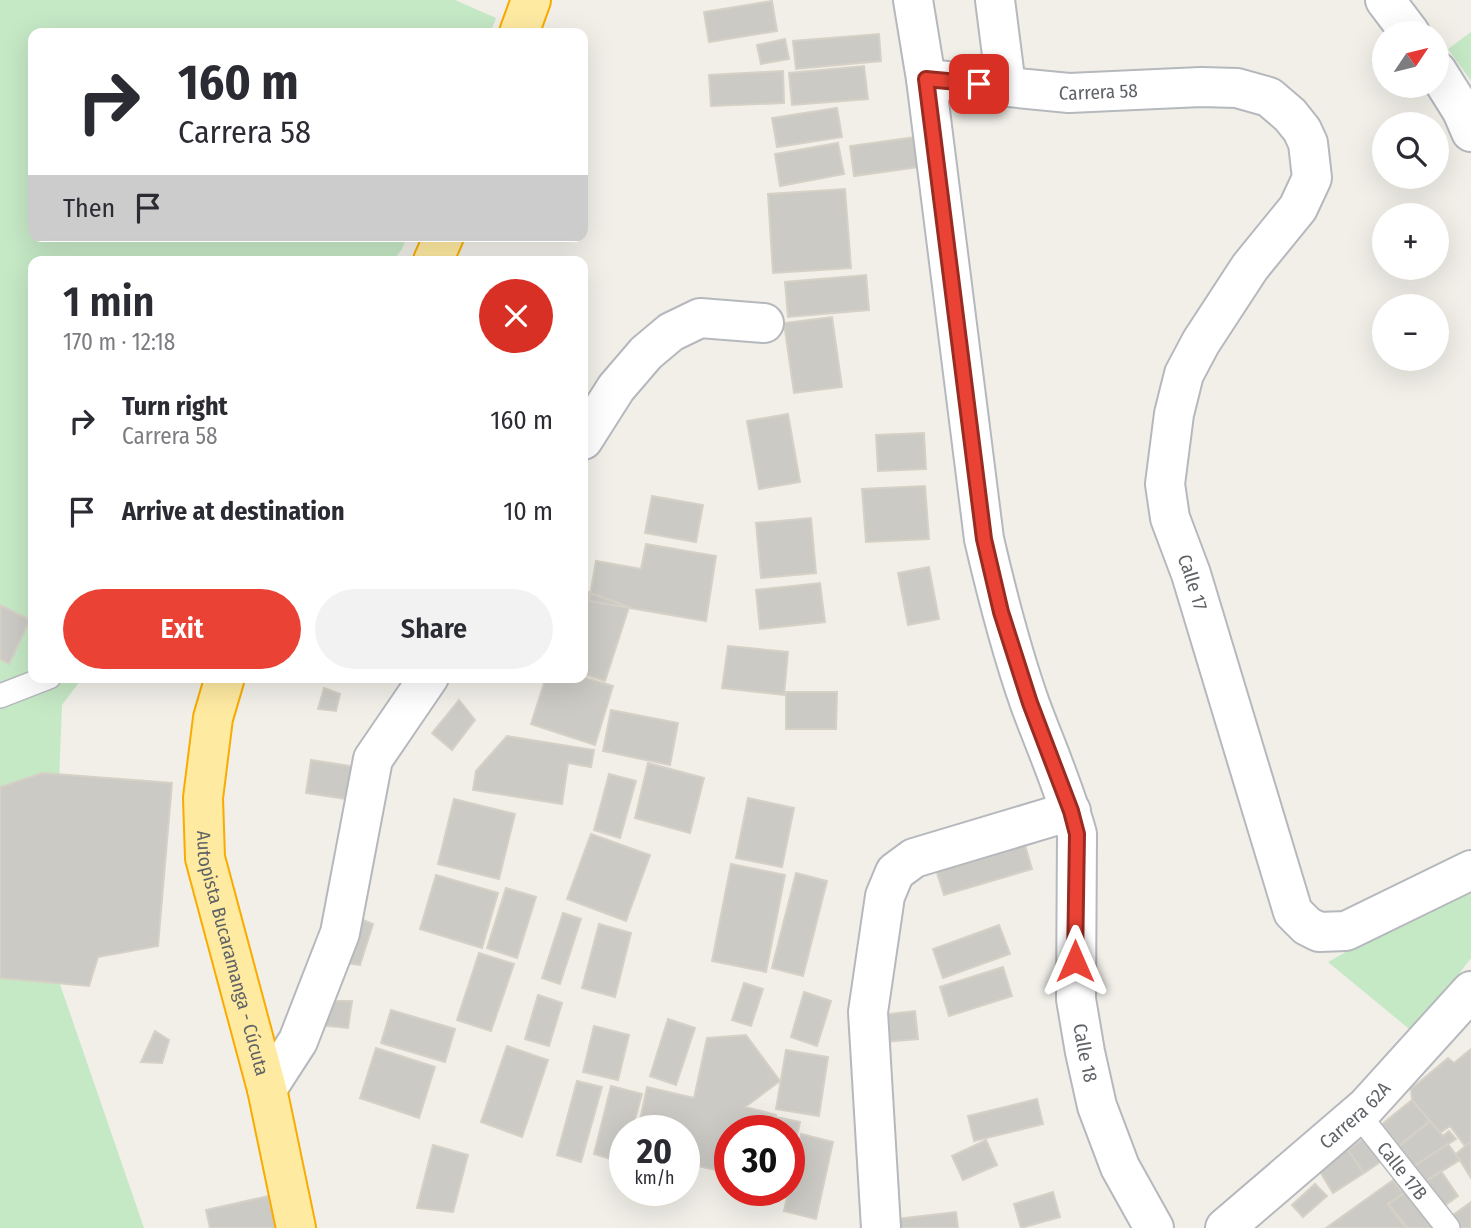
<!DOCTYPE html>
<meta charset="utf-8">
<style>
:root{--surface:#fff;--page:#f2f2f3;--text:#2b2b33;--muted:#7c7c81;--accent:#ea4335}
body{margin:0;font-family:"Fira Sans Condensed",sans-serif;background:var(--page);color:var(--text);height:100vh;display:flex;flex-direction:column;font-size:26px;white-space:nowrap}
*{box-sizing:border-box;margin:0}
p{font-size:23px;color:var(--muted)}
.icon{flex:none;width:38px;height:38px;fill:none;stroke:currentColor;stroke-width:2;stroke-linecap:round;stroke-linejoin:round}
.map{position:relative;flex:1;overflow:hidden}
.sheet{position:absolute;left:28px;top:256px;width:560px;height:427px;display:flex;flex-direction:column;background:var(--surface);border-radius:14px;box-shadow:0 7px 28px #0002}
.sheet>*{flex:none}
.top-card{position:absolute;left:28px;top:28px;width:560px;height:214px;border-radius:14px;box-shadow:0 7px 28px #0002;background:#fff;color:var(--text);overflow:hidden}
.needle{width:46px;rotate:55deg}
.fabs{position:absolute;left:1372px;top:21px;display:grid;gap:14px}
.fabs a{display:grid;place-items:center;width:77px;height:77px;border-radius:50%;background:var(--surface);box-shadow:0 7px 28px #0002;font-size:35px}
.speed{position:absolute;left:609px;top:1115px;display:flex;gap:14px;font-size:35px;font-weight:700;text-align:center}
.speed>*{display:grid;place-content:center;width:91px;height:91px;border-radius:50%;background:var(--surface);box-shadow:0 7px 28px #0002;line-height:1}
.speed small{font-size:18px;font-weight:400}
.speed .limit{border:10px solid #d22;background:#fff;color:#111}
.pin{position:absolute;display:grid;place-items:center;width:60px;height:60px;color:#fff;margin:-30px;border-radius:14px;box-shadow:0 4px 10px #0006}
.me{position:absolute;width:77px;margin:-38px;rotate:0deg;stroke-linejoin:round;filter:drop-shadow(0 0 5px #0008)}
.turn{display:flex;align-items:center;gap:24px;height:147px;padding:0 35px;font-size:32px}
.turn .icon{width:91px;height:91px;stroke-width:2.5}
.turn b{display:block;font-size:49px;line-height:60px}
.then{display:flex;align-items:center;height:66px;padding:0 35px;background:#0003;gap:14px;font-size:26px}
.round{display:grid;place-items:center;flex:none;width:74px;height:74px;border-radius:37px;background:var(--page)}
.head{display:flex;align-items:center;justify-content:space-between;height:119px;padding:0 35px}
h1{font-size:42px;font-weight:600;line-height:52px}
.action{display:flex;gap:14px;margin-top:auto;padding:14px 35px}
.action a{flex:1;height:80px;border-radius:42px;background:var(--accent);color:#fff;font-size:28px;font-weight:600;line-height:80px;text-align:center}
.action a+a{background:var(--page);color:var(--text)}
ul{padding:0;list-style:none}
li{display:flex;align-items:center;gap:21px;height:91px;padding:0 35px}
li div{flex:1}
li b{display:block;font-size:26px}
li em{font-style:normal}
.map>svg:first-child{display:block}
</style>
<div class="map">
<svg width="1471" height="1228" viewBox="0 0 1471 1228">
<rect width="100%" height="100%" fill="#f1efe8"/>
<!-- green -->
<path fill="#c5e8c5" d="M0,0H455L496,18L490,33H33V236H407L402,249L393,261H33V677H83L62,705L52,961L144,1228H0Z
M1471,32V81L1448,49Z
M1471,882V958L1414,1033L1328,962Z"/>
<!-- building -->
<path fill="#cccac5" stroke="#d6d1c6" stroke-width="2" d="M772,1L777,31L709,42L704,12Z
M879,34L881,61L796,69L793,41Z
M785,39L789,59L761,64L757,45Z
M864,66L868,99L792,105L789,73Z
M783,71L784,103L711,106L709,75Z
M837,108L842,137L777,147L772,118Z
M924,136L927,166L854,176L850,146Z
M838,143L844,174L780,186L775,154Z
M845,189L851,268L773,273L768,194Z
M866,275L869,310L788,317L785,282Z
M832,317L842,387L794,393L784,323Z
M788,414L800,482L759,489L747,421Z
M924,433L926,469L878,471L876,435Z
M925,486L929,539L866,542L862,489Z
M652,496L703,505L696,542L645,533Z
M811,518L816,573L761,578L756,523Z
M646,544L716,556L706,621L589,601L596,561L641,569Z
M929,567L939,619L908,625L898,573Z
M820,583L825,622L760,629L756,590Z
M583,590L629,607L605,681L583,674Z
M0,605L30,620L9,664L0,659Z
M728,646L788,652L784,695L722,688Z
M546,677H583L613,686L595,745L531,724Z
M324,688L340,694L336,711L318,709Z
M786,692H837L836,729H786Z
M459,700L475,720L452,750L432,733Z
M611,710L678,723L670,765L603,751Z
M507,736L594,750L591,767L568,763L562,804L473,790L476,771Z
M311,760L357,767L353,800L306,793Z
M648,763L704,778L690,833L635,818Z
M42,773L172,783L158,946L98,957L89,986L0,978V787Z
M609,774L636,781L620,838L594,830Z
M748,798L794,808L782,867L736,858Z
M454,799L515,814L499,879L438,864Z
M1021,831L1032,869L944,895L932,857Z
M591,834L650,855L626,921L567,899Z
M731,864L785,875L766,972L712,961Z
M796,873L827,881L803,976L772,968Z
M436,875L498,893L482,948L420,929Z
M506,888L536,897L517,958L487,948Z
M563,913L581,919L560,984L542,978Z
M356,917L373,924L360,965L343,963Z
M599,924L631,933L615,997L582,988Z
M999,925L1010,954L943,978L933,949Z
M479,953L514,964L491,1031L457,1020Z
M1003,967L1012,996L949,1016L940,987Z
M744,983L763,989L751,1026L732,1020Z
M804,992L831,1001L817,1046L791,1037Z
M538,995L562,1003L549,1046L525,1039Z
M317,1001H352L348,1028L318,1025Z
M391,1010L455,1029L445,1062L381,1043Z
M915,1011L918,1039L884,1042L881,1015Z
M668,1019L695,1028L676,1085L650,1076Z
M594,1026L629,1035L618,1080L583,1072Z
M155,1031L169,1040L162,1063L141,1062Z
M746,1035L780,1081L745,1107L776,1115L772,1130H730V1173L684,1163V1130H638L647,1087L694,1098L707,1038Z
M507,1046L548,1060L522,1137L481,1122Z
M376,1048L435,1067L419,1118L360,1098Z
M1471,1049V1141L1465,1146L1450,1126L1440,1133L1412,1100L1411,1089L1448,1058L1454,1063Z
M786,1050L828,1057L819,1116L776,1109Z
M577,1081L602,1087L581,1162L557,1155Z
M611,1086L642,1094L632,1130H625L624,1163L594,1154Z
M1037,1099L1043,1124L974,1141L968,1116Z
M1412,1100L1430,1121L1399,1146L1381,1125Z
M776,1117L800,1122L789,1175V1130H774Z
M1430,1121L1443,1136L1449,1131L1456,1139L1414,1166L1399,1146Z
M801,1134L833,1142L816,1219L784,1211Z
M1369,1135L1386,1158L1364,1173L1348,1150Z
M986,1140L997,1165L963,1180L952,1156Z
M1471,1141V1178L1456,1154Z
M1448,1144L1460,1160L1426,1181L1414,1166Z
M433,1145L468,1155L453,1212L417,1208Z
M1341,1148L1348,1150L1364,1173L1333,1193L1316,1165Z
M1441,1171L1458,1196L1444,1206L1426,1181Z
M1393,1180L1401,1190L1407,1185L1410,1189L1388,1204L1406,1228H1326Z
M1315,1184L1327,1196L1303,1217L1292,1205Z
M1410,1189L1442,1228H1408L1388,1204Z
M1053,1192L1060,1217L1021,1228L1014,1204Z
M278,1194L286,1228H210L206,1210Z
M1471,1202V1228H1457L1449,1218Z
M956,1212L958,1228H898L897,1219Z"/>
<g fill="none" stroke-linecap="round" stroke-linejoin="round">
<!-- service casing -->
<g stroke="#b5b8bc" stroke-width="26">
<g id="service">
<path d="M0,696L49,677"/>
<path id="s1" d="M1358,1114L1448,1228"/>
</g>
</g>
<!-- minor casing -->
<g stroke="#b5b8bc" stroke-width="42">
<g id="minor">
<path id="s2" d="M913,0L926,79L984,539C997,595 1011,650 1030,704C1046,747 1065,790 1077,834L1076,999L1085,1052L1097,1106L1120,1167L1154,1228"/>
<path d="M995,0L1006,86"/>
<path d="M1385,0L1410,33"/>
<path d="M1437,71L1462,111L1471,132"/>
<path id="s3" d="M926,79L1069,93L1201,87L1237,88L1269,97L1290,115L1302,130L1308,143L1312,178L1298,208L1250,267L1201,342L1184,374L1174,414L1165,484L1170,518L1191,574L1293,912L1307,926L1319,932L1346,931L1471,870"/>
<path d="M583,440L616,388L646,353L671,332L700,318L764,323"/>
<path d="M267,1089L298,1041L340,933L373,759L429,677"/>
<path d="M881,1228L868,1012L885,896L895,872L914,858L1071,811"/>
<path id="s4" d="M1225,1228L1366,1107L1471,991"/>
</g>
</g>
<!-- trunk casing -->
<g stroke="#f9ab00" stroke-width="42">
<g id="trunk">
<path d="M519,33L531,0"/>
<path d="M433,261L444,236"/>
<path id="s5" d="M225,677L213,718L203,798L205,858L267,1089L296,1228"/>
</g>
</g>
<!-- service -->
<use href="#service" stroke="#fff" stroke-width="23"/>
<!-- minor -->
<use href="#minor" stroke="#fff" stroke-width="38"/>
<!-- trunk -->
<use href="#trunk" stroke="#feeaa1" stroke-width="38"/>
</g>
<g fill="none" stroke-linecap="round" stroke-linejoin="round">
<!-- route casing -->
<g stroke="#982c22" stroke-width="18">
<path id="route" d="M979,84L926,79L984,539L1001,612L1030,703L1071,811L1077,834L1075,961"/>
</g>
<!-- route -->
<use href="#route" stroke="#ea4335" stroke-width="12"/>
</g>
<g text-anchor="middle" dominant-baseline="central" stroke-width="6" stroke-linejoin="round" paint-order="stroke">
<!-- street labels -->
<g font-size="19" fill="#5f6368" stroke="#fff">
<text stroke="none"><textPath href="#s3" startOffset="173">Carrera 58</textPath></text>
<text stroke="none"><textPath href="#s3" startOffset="891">Calle 17</textPath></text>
<text stroke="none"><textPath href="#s5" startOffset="282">Autopista Bucaramanga - Cúcuta</textPath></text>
<text stroke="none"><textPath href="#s2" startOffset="1073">Calle 18</textPath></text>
<text stroke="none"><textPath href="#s4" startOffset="172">Carrera 62A</textPath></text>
<text stroke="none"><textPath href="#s1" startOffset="72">Calle 17B</textPath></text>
</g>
</g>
</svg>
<div class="fabs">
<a><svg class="needle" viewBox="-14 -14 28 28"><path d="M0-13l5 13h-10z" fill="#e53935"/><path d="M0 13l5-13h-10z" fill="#7c7c81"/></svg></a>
<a><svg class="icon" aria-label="search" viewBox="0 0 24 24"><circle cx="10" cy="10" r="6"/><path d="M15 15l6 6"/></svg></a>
<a>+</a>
<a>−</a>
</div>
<div class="speed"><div>20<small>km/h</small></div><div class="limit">30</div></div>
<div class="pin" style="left:979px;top:84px;background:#d93025"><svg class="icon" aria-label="arrive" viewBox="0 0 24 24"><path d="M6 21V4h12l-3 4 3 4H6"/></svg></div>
<svg class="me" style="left:1075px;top:961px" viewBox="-20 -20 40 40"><path d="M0-17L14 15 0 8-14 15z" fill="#ea4335" stroke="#fff" stroke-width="4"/></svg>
<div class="top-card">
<div class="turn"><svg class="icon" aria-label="right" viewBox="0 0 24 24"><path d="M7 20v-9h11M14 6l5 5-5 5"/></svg><div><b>160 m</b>Carrera 58</div></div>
<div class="then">Then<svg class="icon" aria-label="arrive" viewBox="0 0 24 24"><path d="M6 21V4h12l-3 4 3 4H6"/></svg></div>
</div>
<section class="sheet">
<div class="head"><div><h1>1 min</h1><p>170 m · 12:18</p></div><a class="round" style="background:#d93025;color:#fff"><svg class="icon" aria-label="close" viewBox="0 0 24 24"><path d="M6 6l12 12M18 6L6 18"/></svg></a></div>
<ul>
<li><svg class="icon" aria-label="right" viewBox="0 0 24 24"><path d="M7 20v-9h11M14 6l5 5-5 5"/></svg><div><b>Turn right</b><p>Carrera 58</p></div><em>160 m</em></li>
<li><svg class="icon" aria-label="arrive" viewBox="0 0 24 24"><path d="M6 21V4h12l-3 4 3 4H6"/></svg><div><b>Arrive at destination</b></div><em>10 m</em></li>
</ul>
<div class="action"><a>Exit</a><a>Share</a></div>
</section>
</div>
